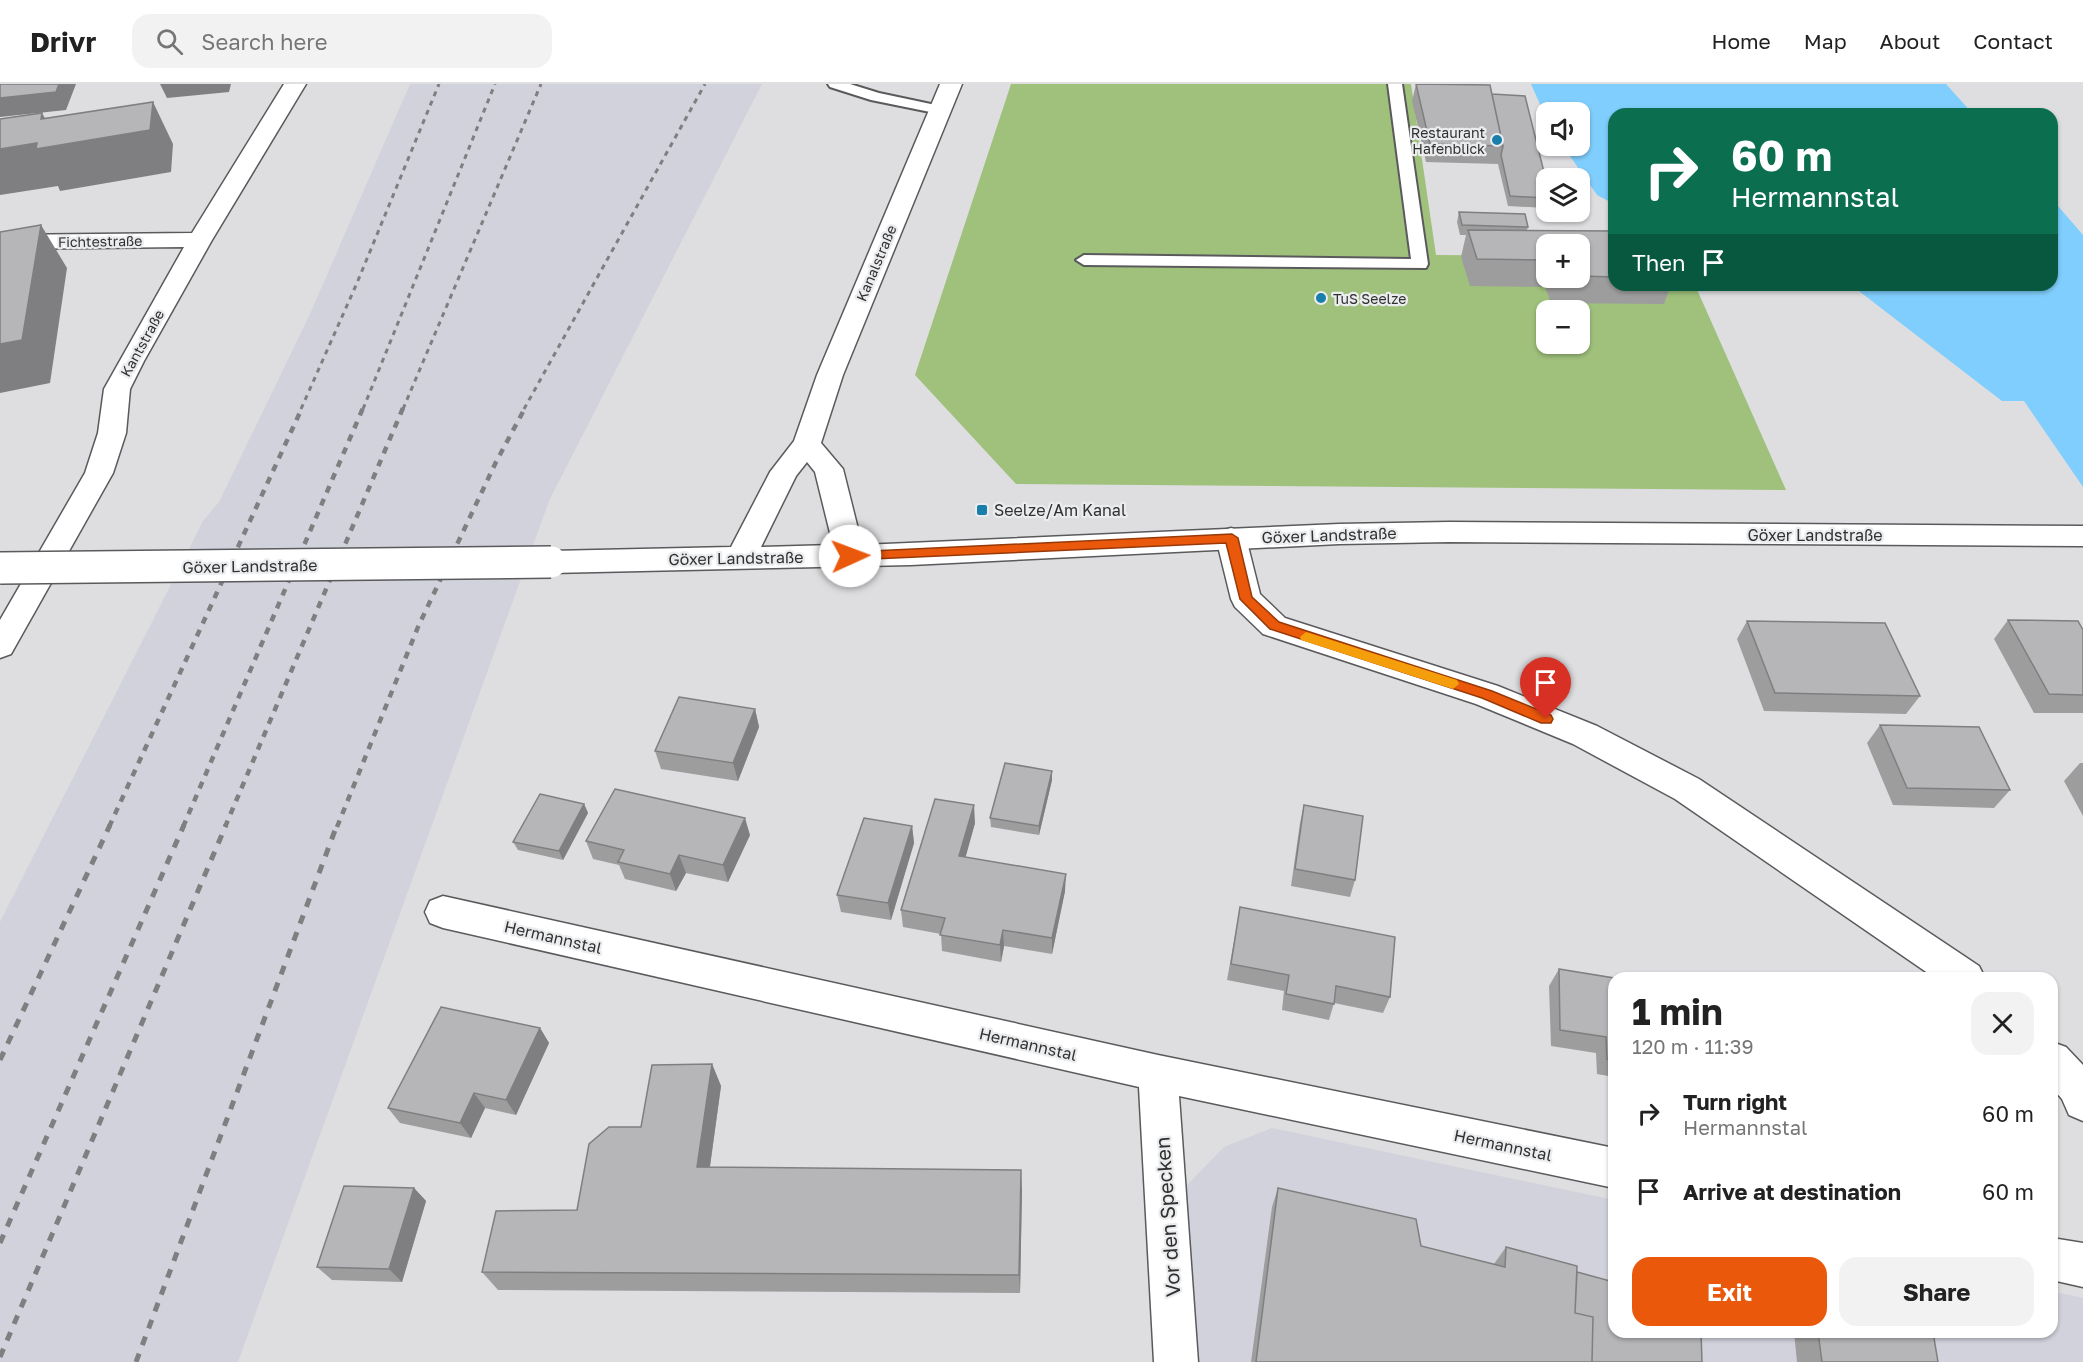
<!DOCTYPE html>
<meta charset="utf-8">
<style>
:root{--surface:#fff;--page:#f2f2f2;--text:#222;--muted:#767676;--line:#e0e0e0;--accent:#ea580c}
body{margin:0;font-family:"Golos Text",sans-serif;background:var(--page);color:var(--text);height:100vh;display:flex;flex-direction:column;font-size:22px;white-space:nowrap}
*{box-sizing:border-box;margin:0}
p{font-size:20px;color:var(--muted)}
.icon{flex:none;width:33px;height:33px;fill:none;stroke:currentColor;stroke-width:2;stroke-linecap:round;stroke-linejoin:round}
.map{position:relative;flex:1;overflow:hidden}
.panel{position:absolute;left:1608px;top:888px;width:450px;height:366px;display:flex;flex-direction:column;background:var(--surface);border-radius:18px;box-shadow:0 2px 4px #0004}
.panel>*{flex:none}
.top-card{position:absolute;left:1608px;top:24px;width:450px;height:183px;border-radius:18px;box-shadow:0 2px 4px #0004;background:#0b6e4f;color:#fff;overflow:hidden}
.tools{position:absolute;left:1536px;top:18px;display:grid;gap:12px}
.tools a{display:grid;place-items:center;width:54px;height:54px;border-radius:12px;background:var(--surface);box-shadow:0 2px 4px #0004;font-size:30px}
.pin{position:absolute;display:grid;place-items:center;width:51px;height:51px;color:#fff;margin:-62px -26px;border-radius:50% 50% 50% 0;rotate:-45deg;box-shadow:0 0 6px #0007}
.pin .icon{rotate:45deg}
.me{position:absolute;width:66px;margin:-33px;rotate:88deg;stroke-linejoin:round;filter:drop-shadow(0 0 4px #0008)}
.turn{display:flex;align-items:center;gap:21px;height:126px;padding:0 24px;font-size:27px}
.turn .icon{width:78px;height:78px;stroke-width:2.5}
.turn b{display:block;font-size:42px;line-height:51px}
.then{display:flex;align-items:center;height:57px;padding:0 24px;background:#0003;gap:12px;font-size:22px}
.round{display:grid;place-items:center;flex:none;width:63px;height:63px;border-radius:18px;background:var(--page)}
.head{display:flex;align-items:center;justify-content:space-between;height:102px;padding:0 24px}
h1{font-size:36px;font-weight:700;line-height:45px}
.primary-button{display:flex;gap:12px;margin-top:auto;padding:12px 24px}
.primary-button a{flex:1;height:69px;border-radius:18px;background:var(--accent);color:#fff;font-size:24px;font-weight:700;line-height:69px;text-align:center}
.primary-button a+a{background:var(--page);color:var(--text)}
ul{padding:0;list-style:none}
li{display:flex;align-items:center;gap:18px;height:78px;padding:0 24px}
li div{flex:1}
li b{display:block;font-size:22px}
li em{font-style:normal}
header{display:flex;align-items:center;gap:36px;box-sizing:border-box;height:84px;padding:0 30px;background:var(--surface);border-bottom:2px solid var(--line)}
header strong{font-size:28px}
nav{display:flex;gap:33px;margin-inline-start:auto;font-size:21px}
.search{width:420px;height:54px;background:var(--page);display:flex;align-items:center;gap:15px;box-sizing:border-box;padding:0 21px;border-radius:18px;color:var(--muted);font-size:22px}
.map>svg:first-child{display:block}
</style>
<header>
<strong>Drivr</strong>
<div class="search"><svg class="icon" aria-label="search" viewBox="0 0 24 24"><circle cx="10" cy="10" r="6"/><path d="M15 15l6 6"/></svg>Search here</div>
<nav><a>Home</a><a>Map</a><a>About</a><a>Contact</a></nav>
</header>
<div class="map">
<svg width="2083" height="1278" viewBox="0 0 2083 1278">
<rect width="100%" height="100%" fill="#dedee1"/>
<!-- built -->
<path fill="#d1d2db" d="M410,0H762L549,417L238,1278H0V838L203,437L219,418L310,230Z
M1272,1044L1614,1116V1248H2052V1207L2083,1214V1278H1194L1183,1105L1224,1063Z"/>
<!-- green -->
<path fill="#9fc17c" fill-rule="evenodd" d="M1011,0H1411L1436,171L1546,172V194H1580L1614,201H1695L1786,406L1016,400L915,291ZM1546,226H1580V260H1546Z"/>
<!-- water -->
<path fill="#80cefd" d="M1531,0H1946L1973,30H1614V120L1597,111L1563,62H1580V28H1546V34Z
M2052,115L2083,151V403L2024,317H2002L1851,201H2052Z"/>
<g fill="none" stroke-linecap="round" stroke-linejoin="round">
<!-- lane casing -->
<g stroke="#5a5a5c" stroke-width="4">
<path id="lane" d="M828,0H850L879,9L945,23L947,26L940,30L871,16L830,3Z
M1388,0H1402L1428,180L1426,184L1084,181L1076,176L1084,171L1411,175Z"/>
</g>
<!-- street casing -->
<g stroke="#5a5a5c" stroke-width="3">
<path id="street" d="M284,0H306L212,156L144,277L130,305L126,349L113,389L11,570L0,574V536L85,389L98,349L104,305L184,163L0,165V151L192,149Z
M1231,444L1241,447L1246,454L1260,510L1285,534L1498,602L1597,642L1699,695L1979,882L1985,894H1935L1675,715L1573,660L1476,620L1263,550L1235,523L1231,515L1216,454L1221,447Z
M443,812L1158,971L1614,1064V1104L1179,1012L1198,1278H1154L1139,1003L443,844L430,839L425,828L430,817Z
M2052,958L2066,963L2083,981V1037L2069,1031L2062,1015L2052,1004Z
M2052,1154L2083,1159V1203L2052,1196Z"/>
</g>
<!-- secondary casing -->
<g stroke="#5a5a5c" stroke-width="3">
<path id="secondary" d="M940,0H962L843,291L821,359L843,385L862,461L1339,440L1449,438L2083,442V462L1449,458L1339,460L911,481L551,489L540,486L536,478L540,470L551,467L731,463L770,388L794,357L817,291ZM807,378L815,388L833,461L761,463L796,392Z"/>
</g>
<!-- lane -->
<use href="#lane" fill="#fff" fill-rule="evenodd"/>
<!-- street -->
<use href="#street" fill="#fff" fill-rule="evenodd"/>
<!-- secondary -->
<use href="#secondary" fill="#fff" fill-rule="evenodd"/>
<!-- rail-far2 -->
<path stroke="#7f7f81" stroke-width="3" stroke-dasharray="5 5" stroke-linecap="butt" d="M301,325L357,199L439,0
M363,325L495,0
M403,325L541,0
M524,325L705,0"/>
<!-- rail-far1 -->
<path stroke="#7f7f81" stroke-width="4.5" stroke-dasharray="7 7" stroke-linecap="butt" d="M109,743L302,324
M183,743L363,324
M225,743L403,324
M337,743L418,543L496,378L525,324"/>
<!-- rail -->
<path stroke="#7f7f81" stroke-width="5" stroke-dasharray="9 9" stroke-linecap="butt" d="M0,976L110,741
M0,1159L184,741
M0,1273L226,741
M136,1278L337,741"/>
<!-- secondary-bridge casing -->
<g stroke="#5a5a5c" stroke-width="34" stroke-linecap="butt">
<path id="secondary-bridge" d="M0,484L551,478"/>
</g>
<!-- secondary-bridge -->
<use href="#secondary-bridge" stroke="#fff" stroke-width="31"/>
</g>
<!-- wall -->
<path fill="#9d9d9e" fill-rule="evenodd" d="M1416,0L1492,10L1546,96V124L1508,122L1498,80L1426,78L1412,17Z
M1459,128L1528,143L1527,146L1614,147V201H1671L1664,220L1551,219L1545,203L1470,202L1461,173L1466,151H1460L1457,138ZM1546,160H1580V194H1546Z
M2008,536L2083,546V629H2034L1994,555Z
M1747,537L1920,612L1906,630L1764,627L1737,555Z
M755,625L759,643L738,697L661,685L655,667Z
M1880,641L2010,706L1994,724L1893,721L1867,659Z
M2080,679H2083V732L2064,697Z
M1052,687V696L1039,751L991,743L990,734Z
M584,720L588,729L563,776L518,766L513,758Z
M1304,721L1355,796L1350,813L1291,802L1300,739Z
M975,739L965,773L1065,807L1052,870L1004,862L1001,878L942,867L941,850L903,843L901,826Z
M912,742L914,759L891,836L841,828L837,811Z
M750,751L728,798L686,789L676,807L625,795L619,781L593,775L586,757Z
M1240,823L1390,913L1383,929L1334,919L1329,936L1282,926L1284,907L1227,896Z
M1559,885L1614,894V993L1597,990L1596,969L1551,962L1549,902Z
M540,944L549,959L516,1031L485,1024L471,1054L400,1039L388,1024Z
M712,980L721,1002L710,1083L1022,1106L1020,1209L498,1206L482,1188L577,1126L641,1043Z
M414,1104L426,1117L402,1198L332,1196L317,1183Z
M1278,1104L1421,1162L1494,1180L1506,1163L1577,1188L1702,1278H1251L1272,1123Z
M1794,1248H1933L1938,1278H1797Z"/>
<!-- shaded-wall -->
<path fill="#7f7f81" d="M59,0H76L66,26L0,33V14Z
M160,0H231L229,8L167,14Z
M153,18L173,60L171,88L60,107L58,102L0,111V65L42,29L60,61Z
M41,141L67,184L50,299L0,309V260Z
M755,625L759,643L738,697L733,679Z
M1052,687V696L1039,751V742Z
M584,720L588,729L563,776L559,767Z
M974,721L975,739L961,790L959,772Z
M745,734L750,751L728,798L723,781Z
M912,742L914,759L891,836L888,819Z
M679,771L686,789L676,807L670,790Z
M1066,790L1065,807L1052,870V854Z
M1003,846L1004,862L1001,878L1000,861Z
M540,944L549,959L516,1031L506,1016Z
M712,980L721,1002L707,1103L697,1083Z
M474,1009L485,1024L471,1054L460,1039Z
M1021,1086L1022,1106L1020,1209L1019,1191Z
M414,1104L426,1117L402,1198L389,1185Z"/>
<!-- building -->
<path fill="#b6b6b8" stroke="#7f7f81" stroke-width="1.5" d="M0,0H59L56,8L0,14Z
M1416,0L1490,1L1503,62L1430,60Z
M1492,10L1525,12L1546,96V114L1510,112L1501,71L1503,62Z
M153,18L150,46L36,65L37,59L0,65V35L42,29L41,35Z
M1459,128L1525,130L1528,143L1462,141Z
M41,141L22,256L0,260V148Z
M1468,146L1614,147V193L1580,192V160H1546V176L1477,175Z
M2008,536L2078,537L2083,546V611L2049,610Z
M1747,537L1885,539L1920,612L1775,609Z
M679,613L755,625L733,679L655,667Z
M1880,641L1979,643L2010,706L1907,704Z
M1005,679L1052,687L1039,742L990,734Z
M615,705L745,734L723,781L679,771L670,790L618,778L624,766L586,757Z
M540,710L584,720L559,767L513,758Z
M935,715L974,721L959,772L1066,790L1052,854L1003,846L1000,861L940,851L945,834L901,826Z
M1304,721L1363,732L1355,796L1295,785Z
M864,734L912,742L888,819L837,811Z
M1240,823L1395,853L1390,913L1336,902L1334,920L1286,910L1289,891L1231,880Z
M1559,885L1614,894V976L1607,975L1606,953L1560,946Z
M441,923L540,944L506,1016L474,1009L460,1039L388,1024Z
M712,980L697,1083L1021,1086L1019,1191L482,1188L496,1127L577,1126L589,1060L609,1043H641L652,981Z
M344,1102L414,1104L389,1185L317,1183Z
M1278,1104L1416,1135L1421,1162L1505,1183L1506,1163L1577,1182L1575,1229L1593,1233L1592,1278H1256Z
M1577,1188L1614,1198V1248H1701L1702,1278H1592L1593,1233L1575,1229Z
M1818,1248H1933L1938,1278H1822Z"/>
<!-- route -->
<path fill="#ea580c" stroke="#983908" stroke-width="1.5" d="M1232,450L1238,454L1252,513L1279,538L1492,607L1551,631L1553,635L1551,639H1541L1482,614L1270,545L1240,515L1226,459L850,476L844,472L850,468Z"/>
<!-- slow -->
<path fill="#f59e0b" d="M1306,548L1457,596L1459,600L1453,605L1301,556L1300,553Z"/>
<!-- markers -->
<g fill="#197ea9" stroke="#ebecee" stroke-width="2">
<circle cx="1497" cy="56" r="6"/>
<circle cx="1321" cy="214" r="6"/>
<rect x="976" y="420" width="12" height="12" rx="3"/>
</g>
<g text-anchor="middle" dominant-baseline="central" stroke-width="4.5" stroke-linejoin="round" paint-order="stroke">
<!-- far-poi labels -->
<g font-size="14" fill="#313132" stroke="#ebecee" text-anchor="end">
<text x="1485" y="48">Restaurant<tspan x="1485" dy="16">Hafenblick</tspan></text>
<text x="1333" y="214" text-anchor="start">TuS Seelze</text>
</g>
<!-- far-street labels -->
<g font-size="14" fill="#313132" stroke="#ebecee">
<text transform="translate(100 157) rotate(-1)">Fichtestraße</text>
<text transform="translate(876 179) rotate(-67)">Kanalstraße</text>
<text transform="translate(142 259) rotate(-61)">Kantstraße</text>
</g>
<!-- poi labels -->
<g font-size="16" fill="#313132" stroke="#ebecee" text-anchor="start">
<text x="994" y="426">Seelze/Am Kanal</text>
</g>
<!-- street labels -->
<g font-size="16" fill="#313132" stroke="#ebecee">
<text transform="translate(1329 451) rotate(-2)">Göxer Landstraße</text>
<text x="1815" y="451">Göxer Landstraße</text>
<text transform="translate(736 474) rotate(-1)">Göxer Landstraße</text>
<text transform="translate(250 482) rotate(-1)">Göxer Landstraße</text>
<text transform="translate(553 853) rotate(13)">Hermannstal</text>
<text transform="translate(1028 960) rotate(13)">Hermannstal</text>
<text transform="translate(1503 1061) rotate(12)">Hermannstal</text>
</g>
<!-- near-street labels -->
<g font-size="20" fill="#313132" stroke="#ebecee">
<text transform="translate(1167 1133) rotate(-94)">Vor den Specken</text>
</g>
</g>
</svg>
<div class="tools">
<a><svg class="icon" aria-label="sound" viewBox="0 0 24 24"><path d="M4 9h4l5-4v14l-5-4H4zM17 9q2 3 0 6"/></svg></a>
<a><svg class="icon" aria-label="layers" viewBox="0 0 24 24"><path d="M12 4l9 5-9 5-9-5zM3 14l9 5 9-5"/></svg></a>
<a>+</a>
<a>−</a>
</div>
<div class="pin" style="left:1546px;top:635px;background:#d93025"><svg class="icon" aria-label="arrive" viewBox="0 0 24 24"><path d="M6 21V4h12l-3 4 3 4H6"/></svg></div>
<svg class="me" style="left:850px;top:472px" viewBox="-20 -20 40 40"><circle r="19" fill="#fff"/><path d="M0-13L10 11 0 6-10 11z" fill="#ea580c"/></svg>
<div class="top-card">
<div class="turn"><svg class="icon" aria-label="right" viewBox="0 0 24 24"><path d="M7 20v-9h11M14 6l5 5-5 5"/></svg><div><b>60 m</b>Hermannstal</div></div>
<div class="then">Then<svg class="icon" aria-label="arrive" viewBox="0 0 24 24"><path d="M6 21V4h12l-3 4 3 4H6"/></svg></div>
</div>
<section class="panel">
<div class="head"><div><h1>1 min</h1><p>120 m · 11:39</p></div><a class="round"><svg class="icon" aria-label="close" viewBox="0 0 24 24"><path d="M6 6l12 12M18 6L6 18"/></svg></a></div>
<ul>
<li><svg class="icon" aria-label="right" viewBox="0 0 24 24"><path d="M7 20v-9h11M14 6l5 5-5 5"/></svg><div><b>Turn right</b><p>Hermannstal</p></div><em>60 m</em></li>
<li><svg class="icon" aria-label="arrive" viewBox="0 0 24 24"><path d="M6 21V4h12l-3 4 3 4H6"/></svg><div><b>Arrive at destination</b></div><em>60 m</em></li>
</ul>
<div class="primary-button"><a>Exit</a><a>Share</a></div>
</section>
</div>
